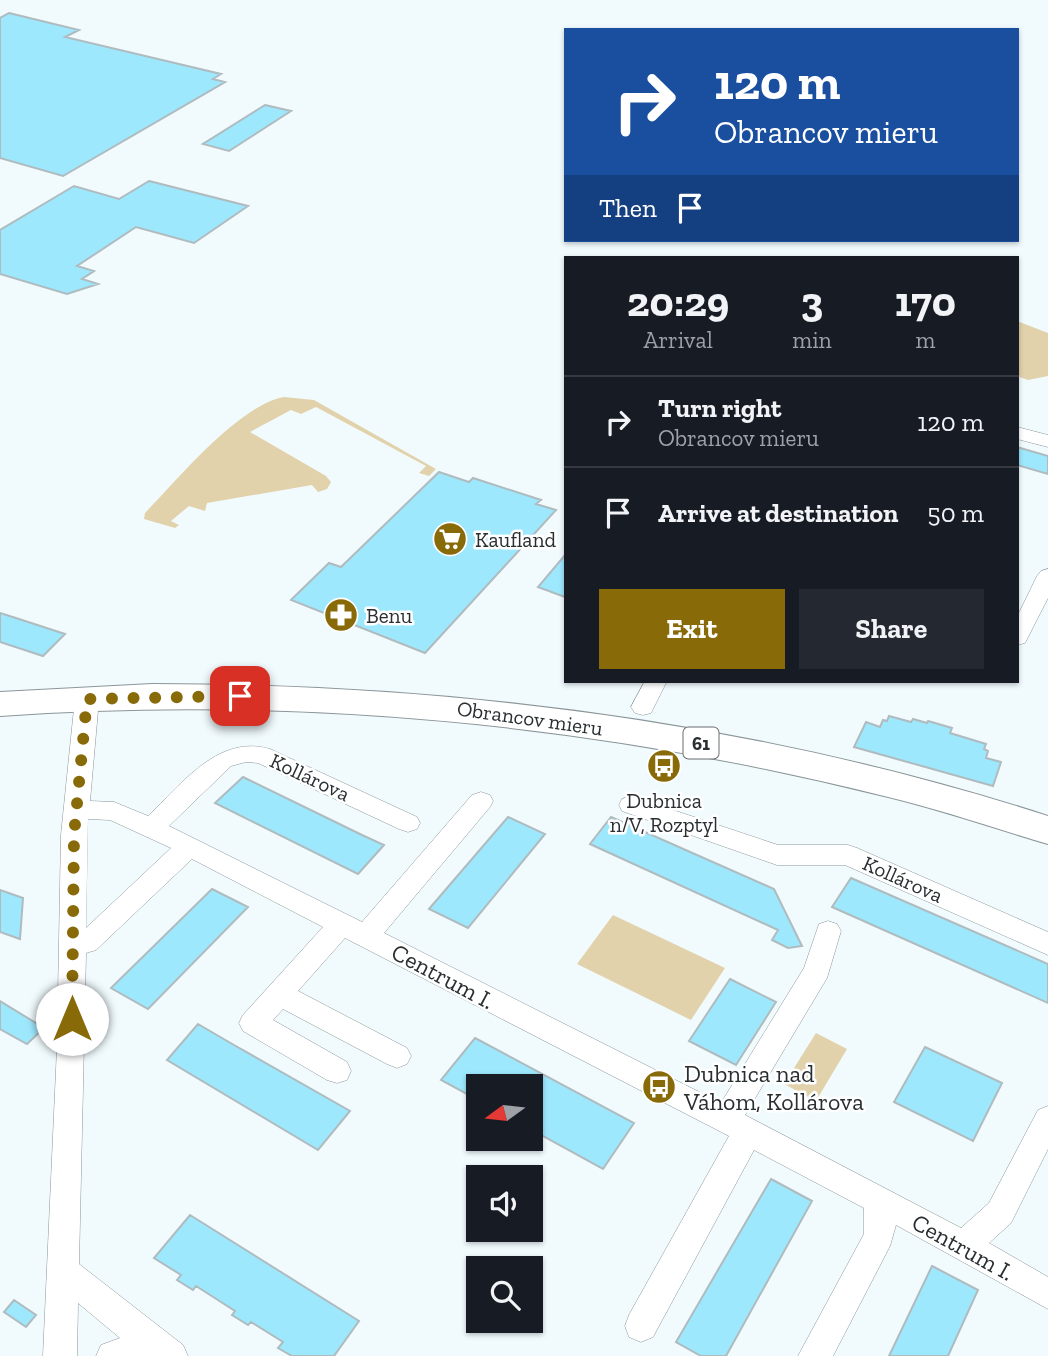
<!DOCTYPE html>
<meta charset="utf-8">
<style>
:root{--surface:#171b24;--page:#242831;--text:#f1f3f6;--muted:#9ea1a6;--line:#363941;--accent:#896a09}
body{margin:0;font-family:"Zilla Slab",serif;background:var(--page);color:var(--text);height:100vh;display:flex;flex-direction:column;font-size:26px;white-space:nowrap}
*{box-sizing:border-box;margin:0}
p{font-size:23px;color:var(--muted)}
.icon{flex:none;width:38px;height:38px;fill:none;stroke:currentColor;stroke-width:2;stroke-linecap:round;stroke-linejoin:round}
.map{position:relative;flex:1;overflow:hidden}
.panel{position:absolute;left:564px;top:256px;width:455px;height:427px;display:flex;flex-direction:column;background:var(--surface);border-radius:0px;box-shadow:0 2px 5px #0004}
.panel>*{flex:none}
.guide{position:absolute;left:564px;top:28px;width:455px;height:214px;border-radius:0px;box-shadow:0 2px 5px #0004;background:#1a4fa0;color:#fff;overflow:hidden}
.needle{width:46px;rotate:255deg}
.controls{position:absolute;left:466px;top:1074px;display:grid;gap:14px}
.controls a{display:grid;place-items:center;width:77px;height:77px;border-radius:0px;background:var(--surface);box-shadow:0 2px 5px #0004;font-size:35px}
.pin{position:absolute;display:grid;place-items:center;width:60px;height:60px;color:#fff;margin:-30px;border-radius:14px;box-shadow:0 4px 10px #0006}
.me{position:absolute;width:77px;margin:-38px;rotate:0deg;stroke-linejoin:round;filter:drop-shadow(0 0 5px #0008)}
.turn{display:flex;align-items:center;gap:24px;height:147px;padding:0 35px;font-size:32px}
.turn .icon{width:91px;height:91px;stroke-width:2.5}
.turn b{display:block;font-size:49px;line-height:60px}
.then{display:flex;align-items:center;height:66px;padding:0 35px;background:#0003;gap:14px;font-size:26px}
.eta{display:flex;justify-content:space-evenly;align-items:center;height:119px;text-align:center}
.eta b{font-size:42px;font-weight:700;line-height:49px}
.primary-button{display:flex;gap:14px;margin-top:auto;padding:14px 35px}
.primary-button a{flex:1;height:80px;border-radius:0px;background:var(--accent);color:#fff;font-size:28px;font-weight:700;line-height:80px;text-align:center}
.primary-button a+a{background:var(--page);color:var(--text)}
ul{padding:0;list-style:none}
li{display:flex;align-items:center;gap:21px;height:91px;padding:0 35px;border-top:2px solid var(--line)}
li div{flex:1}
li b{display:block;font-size:26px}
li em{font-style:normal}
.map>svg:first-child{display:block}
</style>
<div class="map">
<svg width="1048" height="1356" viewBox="0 0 1048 1356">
<rect width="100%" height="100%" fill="#f1fbfe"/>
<!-- green -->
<path fill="#e2d2ab" d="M1017,321L1048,333V376L1028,380L1017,376Z
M284,397L314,400L436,469L429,476L419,473L426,466L316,407L301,414L291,410L250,432L326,476L331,482L327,489L318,492L312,485L207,503L205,511L189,506L171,521L179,525L175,528L144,519L145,513C177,480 239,405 284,397Z
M613,915L725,968L691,1020L577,964Z
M816,1033L847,1049L816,1101L784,1084Z"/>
<!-- building -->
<path fill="#9ee8fe" stroke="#afbbbe" stroke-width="2" d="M9,13L79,30L65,37L221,74L213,79L225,82L63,176L0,158V18Z
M265,105L291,111L229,151L203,144Z
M149,181L248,206L194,243L136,227L77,266L94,271L82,279L98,284L67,294L0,274V230L74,186L119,199Z
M1017,447L1048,456V474L1017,465Z
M439,472L469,482L473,478L541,500L536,504L556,510L425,653L291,600L329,563L341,567Z
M565,555V597L538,587Z
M0,613L19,619L65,634L43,656L0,642Z
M889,716L911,722L913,719L927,723L928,721L952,728L950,733L986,744L984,749L988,751L986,758L1001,762L993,786L854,747L866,722L880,727L883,720L887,721Z
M243,777L362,835L384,845L358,874L215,803Z
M508,817L545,834L468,928L429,909Z
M611,817L774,889L802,946L788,948L772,940L778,930L590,844Z
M851,878L1048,964V1003L832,907Z
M212,889L248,907L148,1009L111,988Z
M0,890L23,898L20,939L0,932Z
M730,979L776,1002L736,1065L689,1041Z
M0,1001L44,1028L27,1044L0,1029Z
M198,1024L234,1045L350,1111L318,1150L167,1060Z
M475,1038L634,1123L603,1169L530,1129V1087H478V1100L441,1080Z
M925,1047L1002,1083L973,1141L894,1102Z
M771,1179L812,1201L726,1356H701L676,1342Z
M190,1215L359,1321L334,1356H292L278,1348L283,1342L251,1322L248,1325L232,1315L235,1311L196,1286L193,1290L177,1280L181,1275L154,1258Z
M932,1266L978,1290L948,1356H889Z
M14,1300L36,1315L26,1327L4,1312Z"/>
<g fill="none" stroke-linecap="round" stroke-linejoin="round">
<!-- street casing -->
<g stroke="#8b969a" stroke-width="1">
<path id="street" d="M1017,427L1048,435V447L1017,439Z
M1048,569V598L1025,643L1017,645V617L1037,576L1041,571Z
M645,681H667L651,713L643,715L635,713L631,707Z
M87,691L95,693L99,699L90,801L114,802L148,816C182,784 218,734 270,749L417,817L420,823L417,829L408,832L399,829L258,763L246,762L231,766L169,826L362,922L472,795L481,792L490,795L493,801L490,807L384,933L721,1103L804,968L819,924L828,921L837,924L841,931L827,978L745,1115L961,1228L989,1203L1038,1110L1048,1106V1149L1011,1223L989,1243L1048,1277V1309L896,1225L890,1246L833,1356H798L864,1234V1208L754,1150L653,1337L641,1342L629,1337L625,1326L629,1315L729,1136L345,938L298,991L407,1048L411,1056L407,1064L397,1068L387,1064L283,1009L273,1020L347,1062L351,1071L347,1080L337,1083L327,1080L243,1031L239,1023L243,1015L323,927L192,859L96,950L86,953L79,1264L183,1345L188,1356H96L101,1345L120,1338L78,1303L77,1356H43L57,1048L61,835L75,699L79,693ZM88,819L110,820L171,848L86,928Z
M631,796L778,845H848L857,848L1048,932V955L845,865H777L622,811L619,805L622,799Z"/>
</g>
<!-- primary casing -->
<g stroke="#8b969a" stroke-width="2">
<path id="primary" d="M152,684C454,684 760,723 1048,816V844C993,828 940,809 884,796C596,724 296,695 0,716V692Z"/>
</g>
<!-- street -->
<use href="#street" fill="#fff" fill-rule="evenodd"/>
<!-- primary -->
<use href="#primary" fill="#fff" fill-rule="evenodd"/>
</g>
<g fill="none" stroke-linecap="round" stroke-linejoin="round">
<!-- route -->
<path stroke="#896a09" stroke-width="12" stroke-dasharray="0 21.6" d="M72,1019L74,835L87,699L240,696"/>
</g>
<!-- icons -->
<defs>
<g id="supermarket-disc" transform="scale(1.75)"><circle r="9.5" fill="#896a09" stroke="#fff"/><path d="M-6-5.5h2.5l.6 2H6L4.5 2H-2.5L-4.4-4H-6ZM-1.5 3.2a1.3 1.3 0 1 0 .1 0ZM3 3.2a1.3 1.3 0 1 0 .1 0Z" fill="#fff"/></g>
<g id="pharmacy-disc" transform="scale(1.75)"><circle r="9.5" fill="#896a09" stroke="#fff"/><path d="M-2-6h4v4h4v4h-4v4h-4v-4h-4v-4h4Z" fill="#fff"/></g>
<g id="bus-disc" transform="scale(1.75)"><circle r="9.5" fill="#896a09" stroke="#fff"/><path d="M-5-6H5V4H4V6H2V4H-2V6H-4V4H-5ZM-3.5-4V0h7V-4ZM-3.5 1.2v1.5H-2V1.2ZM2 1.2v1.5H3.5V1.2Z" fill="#fff"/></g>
</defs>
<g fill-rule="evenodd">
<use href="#supermarket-disc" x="450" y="539"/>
<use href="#pharmacy-disc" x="341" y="615"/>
<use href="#bus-disc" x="664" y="766"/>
<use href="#bus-disc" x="659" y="1087"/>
</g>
<g text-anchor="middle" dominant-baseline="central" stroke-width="5" stroke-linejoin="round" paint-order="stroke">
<!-- shield labels -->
<rect fill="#fff" stroke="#696d6e" stroke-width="2" x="683.5" y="727.5" width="35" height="31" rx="5"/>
<g font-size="19" font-weight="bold" fill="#292e30">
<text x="701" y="743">61</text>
</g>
<!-- poi labels -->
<g font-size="21" fill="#292e30" stroke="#fff" text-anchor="start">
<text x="475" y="539">Kaufland</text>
<text x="366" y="615">Benu</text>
<text x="664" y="800" text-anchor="middle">Dubnica<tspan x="664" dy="24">n/V, Rozptyl</tspan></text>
</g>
<!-- street labels -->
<g font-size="21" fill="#292e30" stroke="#fff">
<text transform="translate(530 718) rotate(8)">Obrancov mieru</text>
<text transform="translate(310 777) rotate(25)">Kollárova</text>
<text transform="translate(903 879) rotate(24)">Kollárova</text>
</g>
<!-- near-street labels -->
<g font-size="24" fill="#292e30" stroke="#fff">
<text transform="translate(443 976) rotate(28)">Centrum I.</text>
<text transform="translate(963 1247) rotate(29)">Centrum I.</text>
</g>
<!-- near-poi labels -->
<g font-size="24" fill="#292e30" stroke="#fff" text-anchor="start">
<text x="684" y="1073">Dubnica nad<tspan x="684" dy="28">Váhom, Kollárova</tspan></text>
</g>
</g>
</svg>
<div class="controls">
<a><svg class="needle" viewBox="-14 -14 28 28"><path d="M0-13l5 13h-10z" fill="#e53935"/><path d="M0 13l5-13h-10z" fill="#9ea1a6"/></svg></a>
<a><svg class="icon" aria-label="sound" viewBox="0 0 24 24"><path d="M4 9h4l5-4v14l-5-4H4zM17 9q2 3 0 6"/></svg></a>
<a><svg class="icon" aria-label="search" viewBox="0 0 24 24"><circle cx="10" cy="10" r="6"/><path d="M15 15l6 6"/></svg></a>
</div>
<div class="pin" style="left:240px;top:696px;background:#d93025"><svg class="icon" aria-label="arrive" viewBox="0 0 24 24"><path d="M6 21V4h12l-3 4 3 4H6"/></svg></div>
<svg class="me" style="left:72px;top:1019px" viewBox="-20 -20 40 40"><circle r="19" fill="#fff"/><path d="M0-13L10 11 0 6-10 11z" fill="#896a09"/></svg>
<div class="guide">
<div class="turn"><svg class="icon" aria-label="right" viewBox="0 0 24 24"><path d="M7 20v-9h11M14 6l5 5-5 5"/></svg><div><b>120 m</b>Obrancov mieru</div></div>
<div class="then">Then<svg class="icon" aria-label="arrive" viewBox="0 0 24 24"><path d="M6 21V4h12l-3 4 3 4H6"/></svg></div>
</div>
<section class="panel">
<div class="eta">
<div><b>20:29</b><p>Arrival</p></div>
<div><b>3</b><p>min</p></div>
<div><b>170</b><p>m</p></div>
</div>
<ul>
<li><svg class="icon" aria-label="right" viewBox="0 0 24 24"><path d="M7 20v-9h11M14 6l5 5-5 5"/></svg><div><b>Turn right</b><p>Obrancov mieru</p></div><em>120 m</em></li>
<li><svg class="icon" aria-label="arrive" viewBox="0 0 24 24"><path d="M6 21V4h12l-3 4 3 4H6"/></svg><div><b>Arrive at destination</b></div><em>50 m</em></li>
</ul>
<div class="primary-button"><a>Exit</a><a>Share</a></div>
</section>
</div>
